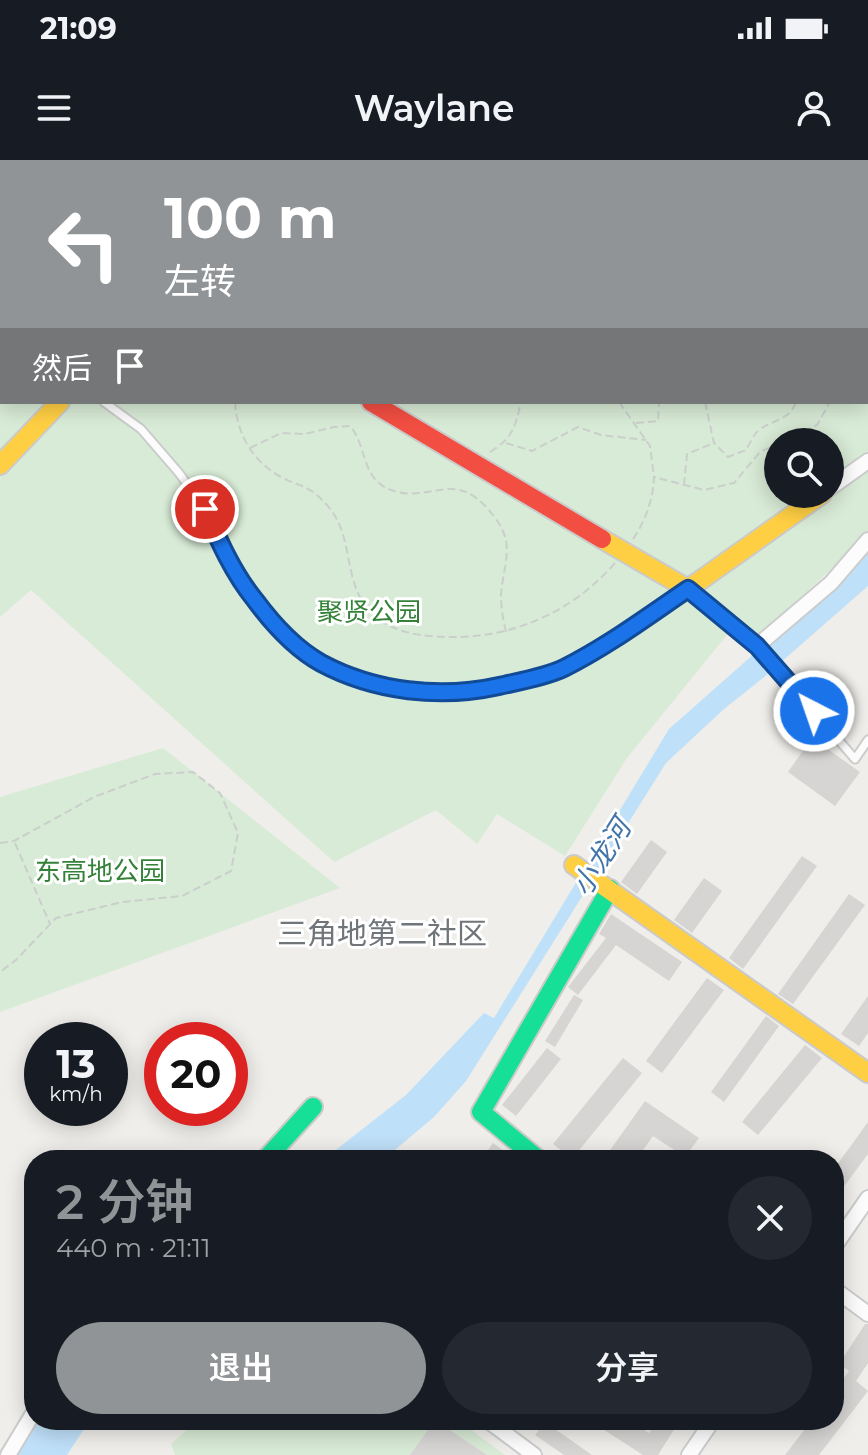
<!DOCTYPE html>
<html lang="zh">
<meta charset="utf-8">
<style>
:root{--surface:#171b24;--page:#242831;--text:#f1f3f6;--muted:#9ea1a6;--accent:#919496}
body{margin:0;font-family:Montserrat,"Noto Sans SC",sans-serif;background:var(--page);color:var(--text);height:100vh;display:flex;flex-direction:column;font-size:30px;white-space:nowrap}
*{box-sizing:border-box;margin:0}
p{font-size:26px;color:var(--muted)}
.icon{flex:none;width:44px;height:44px;fill:none;stroke:currentColor;stroke-width:2;stroke-linecap:round;stroke-linejoin:round}
.map{position:relative;flex:1;overflow:hidden}
.drawer{position:absolute;left:24px;top:990px;width:820px;height:280px;display:flex;flex-direction:column;background:var(--surface);border-radius:32px;box-shadow:0 4px 20px #0003}
.drawer>*{flex:none}
.top-card{position:absolute;left:0px;top:0px;width:868px;height:244px;box-shadow:0 4px 20px #0003;background:#919496;color:#fff;overflow:hidden}
.tools{position:absolute;left:764px;top:268px;display:grid;gap:16px}
.tools a{display:grid;place-items:center;width:80px;height:80px;border-radius:50%;background:var(--surface);box-shadow:0 4px 20px #0003;font-size:40px}
.speed{position:absolute;left:24px;top:862px;display:flex;gap:16px;font-size:40px;font-weight:700;text-align:center}
.speed>*{display:grid;place-content:center;width:104px;height:104px;border-radius:50%;background:var(--surface);box-shadow:0 4px 20px #0003;line-height:1}
.speed small{font-size:20px;font-weight:400}
.speed .limit{border:12px solid #d22;background:#fff;color:#111}
.pin{position:absolute;display:grid;place-items:center;width:68px;height:68px;color:#fff;margin:-34px;border:4px solid #fff;border-radius:50%;box-shadow:0 2px 8px #0007}
.me{position:absolute;width:88px;margin:-44px;rotate:319deg;stroke-linejoin:round;filter:drop-shadow(0 0 6px #0008)}
.turn{display:flex;align-items:center;gap:28px;height:168px;padding:0 32px;font-size:36px}
.turn .icon{width:104px;height:104px;stroke-width:2.5}
.turn b{display:block;font-size:56px;line-height:68px}
.then{display:flex;align-items:center;height:76px;padding:0 32px;background:#0003;gap:16px;font-size:30px}
.round{display:grid;place-items:center;flex:none;width:84px;height:84px;border-radius:42px;background:var(--page)}
.summary{display:flex;align-items:center;justify-content:space-between;height:136px;padding:0 32px}
h1{font-size:48px;font-weight:600;line-height:60px;color:var(--accent)}
.cta{display:flex;gap:16px;margin-top:auto;padding:16px 32px}
.cta a{flex:1;height:92px;border-radius:48px;background:var(--accent);color:#fff;font-size:32px;font-weight:600;line-height:92px;text-align:center}
.cta a+a{background:var(--page);color:var(--text)}
.status{display:flex;justify-content:space-between;align-items:center;height:56px;padding:0 40px;background:var(--surface);direction:ltr}
.status svg{height:22px;fill:currentColor}
header{display:flex;justify-content:space-between;align-items:center;height:104px;padding:0 32px;background:var(--surface);font-size:36px;font-weight:600}
.map>svg:first-child{display:block}
</style>
<div class="status"><b>21:09</b><svg viewBox="0 0 49 12"><path d="M0 12V9h3v3zM5 12V6h3v6zM10 12V3h3v9zM15 12V0h3v12zM26 1h20v11H26zM47 4h2v5h-2z"/></svg></div>
<header><svg class="icon" aria-label="menu" viewBox="0 0 24 24"><path d="M4 6h16M4 12h16M4 18h16"/></svg>Waylane<svg class="icon" aria-label="person" viewBox="0 0 24 24"><circle cx="12" cy="8" r="4"/><path d="M4 21q1-7 8-7t8 7"/></svg></header>
<div class="map">
<svg width="868" height="1295" viewBox="0 0 868 1295">
<rect width="100%" height="100%" fill="#efeeea"/>
<!-- green -->
<path fill="#d8ebd6" fill-rule="evenodd" d="M5,0H261L262,2H4Z
M268,0H868V375L759,476L739,460L627,598L565,696L497,654L477,684L436,650L334,702L31,430L0,457V9L2,5V242H866V2H266ZM778,282H830V334H778Z
M163,588L340,728L0,852V637Z
M198,1260H381L384,1262L387,1260H458L505,1295H175L171,1284Z"/>
<!-- water -->
<path fill="#bfe0f9" d="M868,393V426L763,518L724,549L666,603L466,921L434,957L383,1000H323L406,935L484,853L494,858L669,569Z
M34,1260H90L67,1295H13Z"/>
<!-- building -->
<path fill="#d6d5d3" d="M812,578L860,612L835,646L788,612Z
M651,680L667,692L637,734L621,722Z
M802,696L817,706L743,809L729,798Z
M704,718L722,731L692,773L674,760Z
M849,734L865,745L793,844L778,834Z
M611,754L682,802L669,821L616,785L578,835L568,827L606,778L599,774Z
M707,818L724,830L662,913L646,901Z
M574,835L583,840L555,887L545,881Z
M868,836V873L859,886L841,874Z
M766,856L779,866L724,942L711,932Z
M805,885L822,898L758,975L742,962Z
M547,888L561,899L516,956L502,945Z
M623,898L642,913L572,999L553,984Z
M645,941L699,978L685,997L653,976L636,1000H603Z
M868,962V994L834,1040V1009Z
M493,983L516,1000H481Z
M865,1164H868V1203L856,1221L868,1231L819,1295H785L812,1260H834V1231L849,1211L839,1204Z
M435,1260L487,1295H410Z
M601,1260H629L649,1273L658,1260H680L658,1295H643L598,1266Z
M545,1262L592,1295H564L535,1275Z"/>
<g fill="none" stroke-linecap="round" stroke-linejoin="round">
<!-- lane casing -->
<g stroke="#cbcccc" stroke-width="11">
<path id="lane" d="M104,242L141,269L179,313L205,349L228,399L254,440L287,476L321,502L367,521L416,532H473L531,518L562,509L632,467L688,429L757,486L855,599L868,580"/>
</g>
<!-- street casing -->
<g stroke="#cbcccc" stroke-width="18">
<path id="street" d="M863,0V2
M235,2L237,0
M866,15L868,25
M830,328L868,301
M757,486L831,423L868,380
M834,1087L868,1038
M834,1129L868,1154
M487,1260L534,1295
M8,1295L34,1252
M689,1295L713,1260"/>
</g>
<!-- fast casing -->
<g stroke="#cacacb" stroke-width="22">
<path id="fast" d="M265,1000L313,947
M539,1000L481,952L610,729"/>
</g>
<!-- slow casing -->
<g stroke="#cacacb" stroke-width="22">
<path id="slow" d="M0,305L60,242
M602,379L688,429L822,334
M574,705L868,913"/>
</g>
<!-- jam casing -->
<g stroke="#cacacb" stroke-width="22">
<path id="jam" d="M371,242L602,379"/>
</g>
<!-- path -->
<path stroke="#cacfcc" stroke-width="2" stroke-dasharray="8 4" stroke-linecap="butt" d="M162,0L164,2
M519,0L520,2
M31,2L34,0
M364,2L367,0
M0,76L2,75
M0,107L2,106
M0,140L2,141
M0,168L2,163
M235,242C237,274 252,301 281,317C302,328 308,324 327,345C352,373 344,410 362,441C376,465 404,474 430,476C501,483 568,457 615,403
M619,242L650,286L654,317
M705,242L714,283L728,297L746,290C749,285 752,278 756,273C767,260 790,262 796,242
M636,263L658,261L659,242
M782,282L817,265L830,242
M506,283L532,291L578,267L601,275L646,280
M250,288L281,273L305,274L334,267L350,266C368,287 360,318 391,330C429,344 453,309 488,349C496,358 503,368 506,380C509,399 502,417 501,435C501,447 503,460 506,472
M490,292C513,278 515,267 521,242
M684,325L687,294L714,283
M633,379C646,360 653,339 654,317L704,330L734,323L760,292L778,284
M0,683L14,681L94,637L155,614L193,612L220,633L238,673L231,711L182,736L122,742L56,758L16,800L0,812
M15,683L50,764"/>
<!-- lane -->
<use href="#lane" stroke="#fdfcfc" stroke-width="7"/>
<!-- street -->
<use href="#street" stroke="#fdfcfc" stroke-width="14"/>
<!-- fast -->
<use href="#fast" stroke="#16e098" stroke-width="18"/>
<!-- slow -->
<use href="#slow" stroke="#ffcf43" stroke-width="18"/>
<!-- jam -->
<use href="#jam" stroke="#f24e42" stroke-width="18"/>
</g>
<g fill="none" stroke-linecap="round" stroke-linejoin="round">
<!-- route casing -->
<g stroke="#114b97" stroke-width="20">
<path id="route" d="M205,349C219,381 233,413 255,440C272,463 296,489 321,503C375,532 441,539 499,526C521,521 545,517 564,508C608,486 648,456 688,429L757,486L814,551"/>
</g>
<!-- route -->
<use href="#route" stroke="#1a73e8" stroke-width="14"/>
</g>
<g text-anchor="middle" dominant-baseline="central" stroke-width="6" stroke-linejoin="round" paint-order="stroke">
<!-- park labels -->
<g font-size="26" fill="#348238" stroke="#fff">
<text x="369" y="452">聚贤公园</text>
<text x="100" y="711">东高地公园</text>
</g>
<!-- water labels -->
<g font-size="28" font-style="italic" fill="#4174aa" stroke="#fff">
<text transform="translate(601 697) rotate(-58)">小龙河</text>
</g>
<!-- quarter labels -->
<g font-size="30" fill="#70757a" stroke="#fff">
<text x="382" y="773">三角地第二社区</text>
</g>
</g>
</svg>
<div class="tools">
<a><svg class="icon" aria-label="search" viewBox="0 0 24 24"><circle cx="10" cy="10" r="6"/><path d="M15 15l6 6"/></svg></a>
</div>
<div class="speed"><div>13<small>km/h</small></div><div class="limit">20</div></div>
<div class="pin" style="left:205px;top:349px;background:#d93025"><svg class="icon" aria-label="arrive" viewBox="0 0 24 24"><path d="M6 21V4h12l-3 4 3 4H6"/></svg></div>
<svg class="me" style="left:814px;top:551px" viewBox="-20 -20 40 40"><circle r="17" fill="#1a73e8" stroke="#fff" stroke-width="3"/><path d="M0-11L8 9 0 5-8 9z" fill="#fff"/></svg>
<div class="top-card">
<div class="turn"><svg class="icon" aria-label="left" viewBox="0 0 24 24"><path d="M17 20v-9H6M10 6l-5 5 5 5"/></svg><div><b>100 m</b>左转</div></div>
<div class="then">然后<svg class="icon" aria-label="arrive" viewBox="0 0 24 24"><path d="M6 21V4h12l-3 4 3 4H6"/></svg></div>
</div>
<section class="drawer">
<div class="summary"><div><h1>2 分钟</h1><p>440 m · 21:11</p></div><a class="round"><svg class="icon" aria-label="close" viewBox="0 0 24 24"><path d="M6 6l12 12M18 6L6 18"/></svg></a></div>
<div class="cta"><a>退出</a><a>分享</a></div>
</section>
</div>
